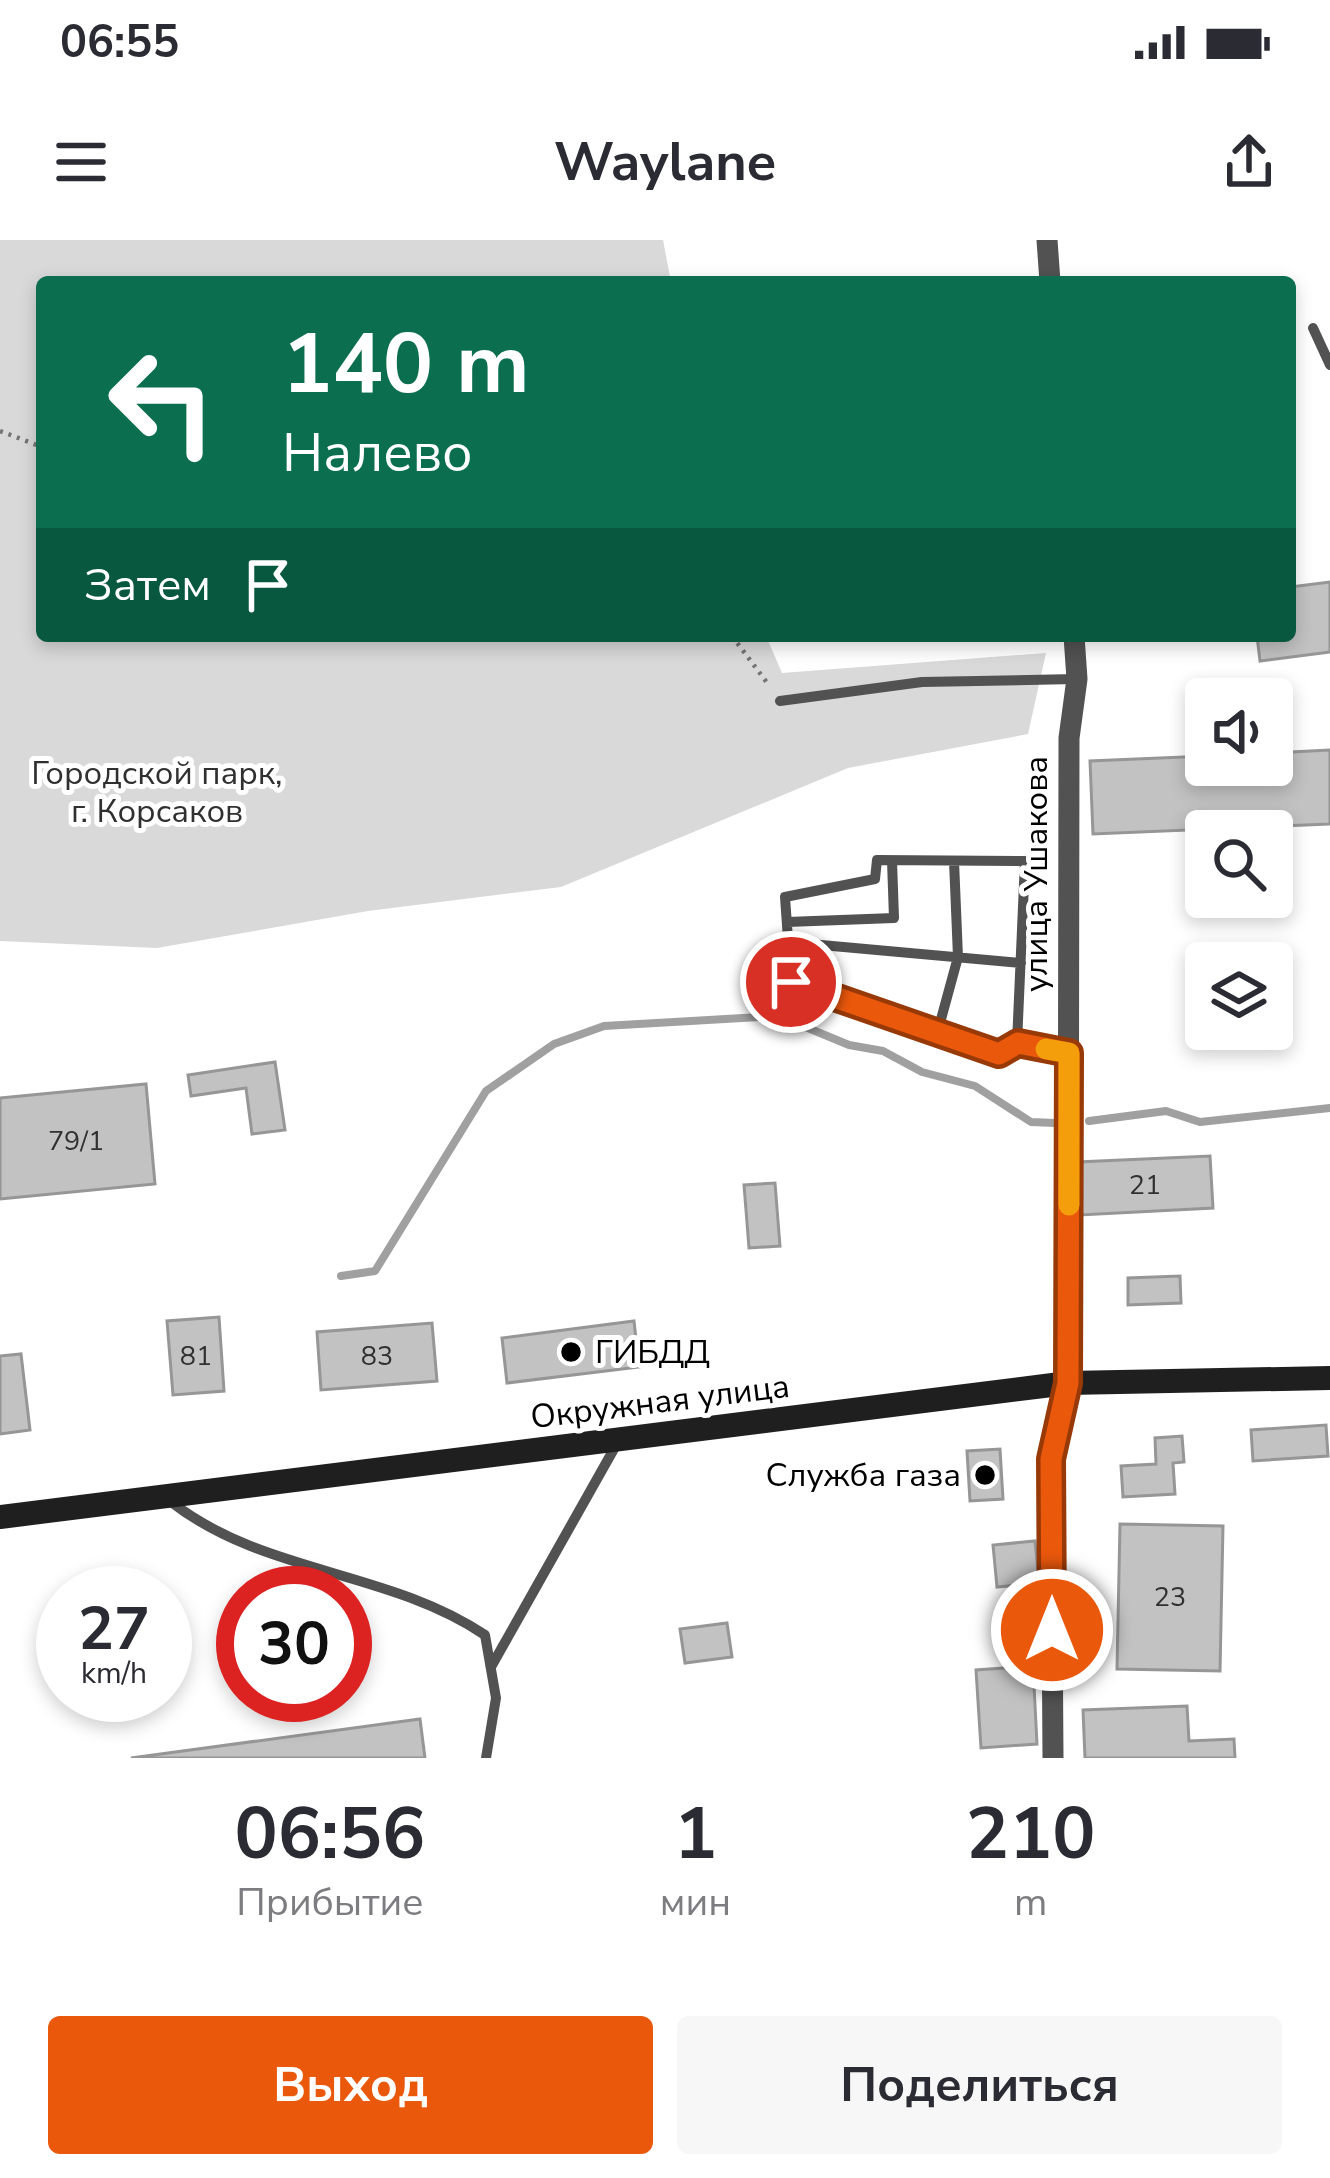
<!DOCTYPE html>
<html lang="ru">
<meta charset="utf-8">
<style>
:root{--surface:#fff;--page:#f7f7f7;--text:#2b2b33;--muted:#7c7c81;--accent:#ea580c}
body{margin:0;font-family:"Nunito Sans",sans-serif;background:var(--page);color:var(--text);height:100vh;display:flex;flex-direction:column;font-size:45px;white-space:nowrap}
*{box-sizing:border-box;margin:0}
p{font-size:39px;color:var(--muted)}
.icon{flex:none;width:66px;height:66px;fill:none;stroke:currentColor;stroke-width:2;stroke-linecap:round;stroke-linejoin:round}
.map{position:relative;height:1518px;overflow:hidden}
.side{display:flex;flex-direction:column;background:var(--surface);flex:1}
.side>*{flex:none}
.banner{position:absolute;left:36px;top:36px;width:1260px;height:366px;border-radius:12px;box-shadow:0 6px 18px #0003;background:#0b6e4f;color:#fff;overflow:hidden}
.buttons{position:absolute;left:1185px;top:438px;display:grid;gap:24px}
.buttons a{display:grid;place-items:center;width:108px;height:108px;border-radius:12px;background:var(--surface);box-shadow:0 6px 18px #0003;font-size:60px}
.speed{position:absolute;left:36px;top:1326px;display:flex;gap:24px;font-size:60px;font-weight:700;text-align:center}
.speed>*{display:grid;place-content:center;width:156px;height:156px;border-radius:50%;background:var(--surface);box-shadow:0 6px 18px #0003;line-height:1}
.speed small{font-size:30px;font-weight:400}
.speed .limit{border:18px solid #d22;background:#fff;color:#111}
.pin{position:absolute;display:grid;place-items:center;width:102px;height:102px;color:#fff;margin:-51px;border:6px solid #fff;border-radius:50%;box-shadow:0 3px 12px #0007}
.me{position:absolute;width:132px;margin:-66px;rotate:0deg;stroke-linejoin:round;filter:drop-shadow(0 0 9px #0008)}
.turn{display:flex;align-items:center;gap:42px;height:252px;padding:0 48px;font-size:54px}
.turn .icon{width:156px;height:156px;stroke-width:2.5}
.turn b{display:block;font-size:84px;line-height:102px}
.then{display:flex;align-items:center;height:114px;padding:0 48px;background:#0003;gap:24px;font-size:45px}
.eta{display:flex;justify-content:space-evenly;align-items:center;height:204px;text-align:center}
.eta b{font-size:72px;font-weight:700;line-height:84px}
.primary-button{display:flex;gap:24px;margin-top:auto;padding:24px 48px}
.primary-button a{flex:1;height:138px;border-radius:12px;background:var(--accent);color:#fff;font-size:48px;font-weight:700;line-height:138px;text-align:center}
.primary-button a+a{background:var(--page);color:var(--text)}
.status{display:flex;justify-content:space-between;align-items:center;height:84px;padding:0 60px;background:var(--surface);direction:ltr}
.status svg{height:33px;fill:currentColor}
header{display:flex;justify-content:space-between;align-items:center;height:156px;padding:0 48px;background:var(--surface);font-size:54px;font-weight:700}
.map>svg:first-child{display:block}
</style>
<div class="status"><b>06:55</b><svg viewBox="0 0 49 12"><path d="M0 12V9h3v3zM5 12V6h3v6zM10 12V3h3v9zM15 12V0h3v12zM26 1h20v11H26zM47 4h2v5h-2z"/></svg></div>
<header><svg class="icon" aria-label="menu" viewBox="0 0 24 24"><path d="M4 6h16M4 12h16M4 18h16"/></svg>Waylane<svg class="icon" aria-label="share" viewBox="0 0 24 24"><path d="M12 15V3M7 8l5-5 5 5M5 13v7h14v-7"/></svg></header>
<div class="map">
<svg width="1330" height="1518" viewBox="0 0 1330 1518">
<rect width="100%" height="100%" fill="#fff"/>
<!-- green -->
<path fill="#d9d9d9" d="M0,0H663L671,42H42V396H766L782,433L1046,413L1028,494L848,528L561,647L368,671L157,708L0,701Z"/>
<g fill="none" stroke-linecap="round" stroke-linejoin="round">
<!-- stream -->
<path stroke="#a0a0a0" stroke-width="8" d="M1089,881L1166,871L1200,882L1330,868
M341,1036L375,1031L486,851L554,804L604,786L779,776L849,805L883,811L922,832L975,846L1031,882L1055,883"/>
</g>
<!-- building -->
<path fill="#c2c2c2" stroke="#969696" stroke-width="3" d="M1330,342V412L1260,421L1257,396H1290V347Z
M1330,510V584L1093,594L1090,521L1206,516V525H1272V513Z
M275,822L285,890L252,894L246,848L191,856L188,835Z
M146,844L155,944L0,959V858Z
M1210,916L1213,968L1080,975L1078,922Z
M775,943L780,1006L749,1008L744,945Z
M1180,1036L1181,1063L1128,1065V1038Z
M219,1077L224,1151L173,1155L167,1081Z
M634,1081L639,1127L507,1143L502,1098Z
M432,1083L437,1141L321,1150L317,1092Z
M21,1114L30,1190L0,1194V1116Z
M1326,1185L1328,1216L1253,1221L1251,1190Z
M1182,1196L1184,1222L1173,1223L1175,1254L1123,1257L1121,1226L1156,1224L1155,1198Z
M1000,1209L1003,1259L970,1261L967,1211Z
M1120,1284L1223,1286L1220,1431L1117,1429Z
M1035,1301L1039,1343L997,1347L993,1305Z
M727,1383L732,1417L685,1423L680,1389Z
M1033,1426L1037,1504L981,1508L976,1430Z
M1187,1466L1189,1501L1234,1499L1235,1518H1085L1083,1470Z
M420,1479L425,1518H131Z"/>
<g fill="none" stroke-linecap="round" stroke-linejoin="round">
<!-- path -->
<path stroke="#747474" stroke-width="4.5" stroke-dasharray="3 6" stroke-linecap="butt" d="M0,191L42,207
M732,396L768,444"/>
<!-- service -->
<path stroke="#525252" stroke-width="10" d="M1313,88L1330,125
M780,461L922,442L1076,439
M787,682L894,678L892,621
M788,702L1021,723
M937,794L958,717L954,621
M1017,803L1025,621L877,620L875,639L785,657L791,742L999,815L1017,803L1069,813
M170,1261C262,1334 389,1330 485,1395L496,1458L486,1518
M491,1427L619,1200"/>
<!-- minor -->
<path stroke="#525252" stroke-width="21" d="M1047,0L1050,42
M1053,1518L1051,1219L1068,1143L1069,498L1077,439L1074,396"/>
<!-- secondary -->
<path stroke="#1f1f1f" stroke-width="24" d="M0,1277L1068,1143L1330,1138"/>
</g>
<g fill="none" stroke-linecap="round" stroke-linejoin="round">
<!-- route casing -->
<g stroke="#983908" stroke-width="30">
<path id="route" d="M791,742L999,814L1018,803L1069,813L1068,1143L1051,1219L1052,1390"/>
</g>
<!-- route -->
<use href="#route" stroke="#ea580c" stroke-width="21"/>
<!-- slow -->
<path stroke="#f59e0b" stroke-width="21" d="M1046,809L1069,813V965"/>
</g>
<!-- markers -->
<g fill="#000" stroke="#fff" stroke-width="4.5">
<circle cx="571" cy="1112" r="12"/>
<circle cx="985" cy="1235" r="12"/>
</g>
<g text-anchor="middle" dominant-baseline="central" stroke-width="10" stroke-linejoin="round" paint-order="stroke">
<!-- number labels -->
<g font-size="27" fill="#303030">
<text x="76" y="901">79/1</text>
<text x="1145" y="945">21</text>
<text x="196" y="1116">81</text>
<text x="377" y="1116">83</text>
<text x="1170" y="1357">23</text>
</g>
<!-- park labels -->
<g font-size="33" fill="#303030" stroke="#fff">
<text x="157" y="533">Городской парк,<tspan x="157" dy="38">г. Корсаков</tspan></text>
</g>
<!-- street labels -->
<g font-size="33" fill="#000" stroke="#fff">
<text transform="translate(1036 634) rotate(-90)">улица Ушакова</text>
<text transform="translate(660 1162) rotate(-7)">Окружная улица</text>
</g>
<!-- poi labels -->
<g font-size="33" fill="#000" stroke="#fff" text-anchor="start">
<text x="595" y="1112">ГИБДД</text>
<text x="961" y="1235" text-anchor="end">Служба газа</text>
</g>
</g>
</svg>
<div class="buttons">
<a><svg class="icon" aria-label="sound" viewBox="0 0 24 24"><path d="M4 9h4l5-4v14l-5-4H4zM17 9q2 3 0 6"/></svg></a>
<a><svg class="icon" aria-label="search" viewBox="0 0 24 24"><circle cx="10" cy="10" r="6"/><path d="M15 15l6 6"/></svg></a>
<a><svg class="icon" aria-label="layers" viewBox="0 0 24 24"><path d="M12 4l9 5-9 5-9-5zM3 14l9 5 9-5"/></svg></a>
</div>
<div class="speed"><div>27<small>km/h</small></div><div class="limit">30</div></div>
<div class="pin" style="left:791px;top:742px;background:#d93025"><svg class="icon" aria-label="arrive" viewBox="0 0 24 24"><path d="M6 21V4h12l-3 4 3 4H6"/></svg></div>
<svg class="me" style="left:1052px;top:1390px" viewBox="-20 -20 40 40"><circle r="17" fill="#ea580c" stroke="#fff" stroke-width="3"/><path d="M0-11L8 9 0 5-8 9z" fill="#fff"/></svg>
<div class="banner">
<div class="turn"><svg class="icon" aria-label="left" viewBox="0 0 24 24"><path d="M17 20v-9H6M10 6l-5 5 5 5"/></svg><div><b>140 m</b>Налево</div></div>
<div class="then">Затем<svg class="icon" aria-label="arrive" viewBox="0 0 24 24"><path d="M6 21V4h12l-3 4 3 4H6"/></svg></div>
</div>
</div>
<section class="side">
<div class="eta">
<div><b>06:56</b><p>Прибытие</p></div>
<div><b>1</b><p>мин</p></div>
<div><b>210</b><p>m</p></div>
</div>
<div class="primary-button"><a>Выход</a><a>Поделиться</a></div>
</section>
